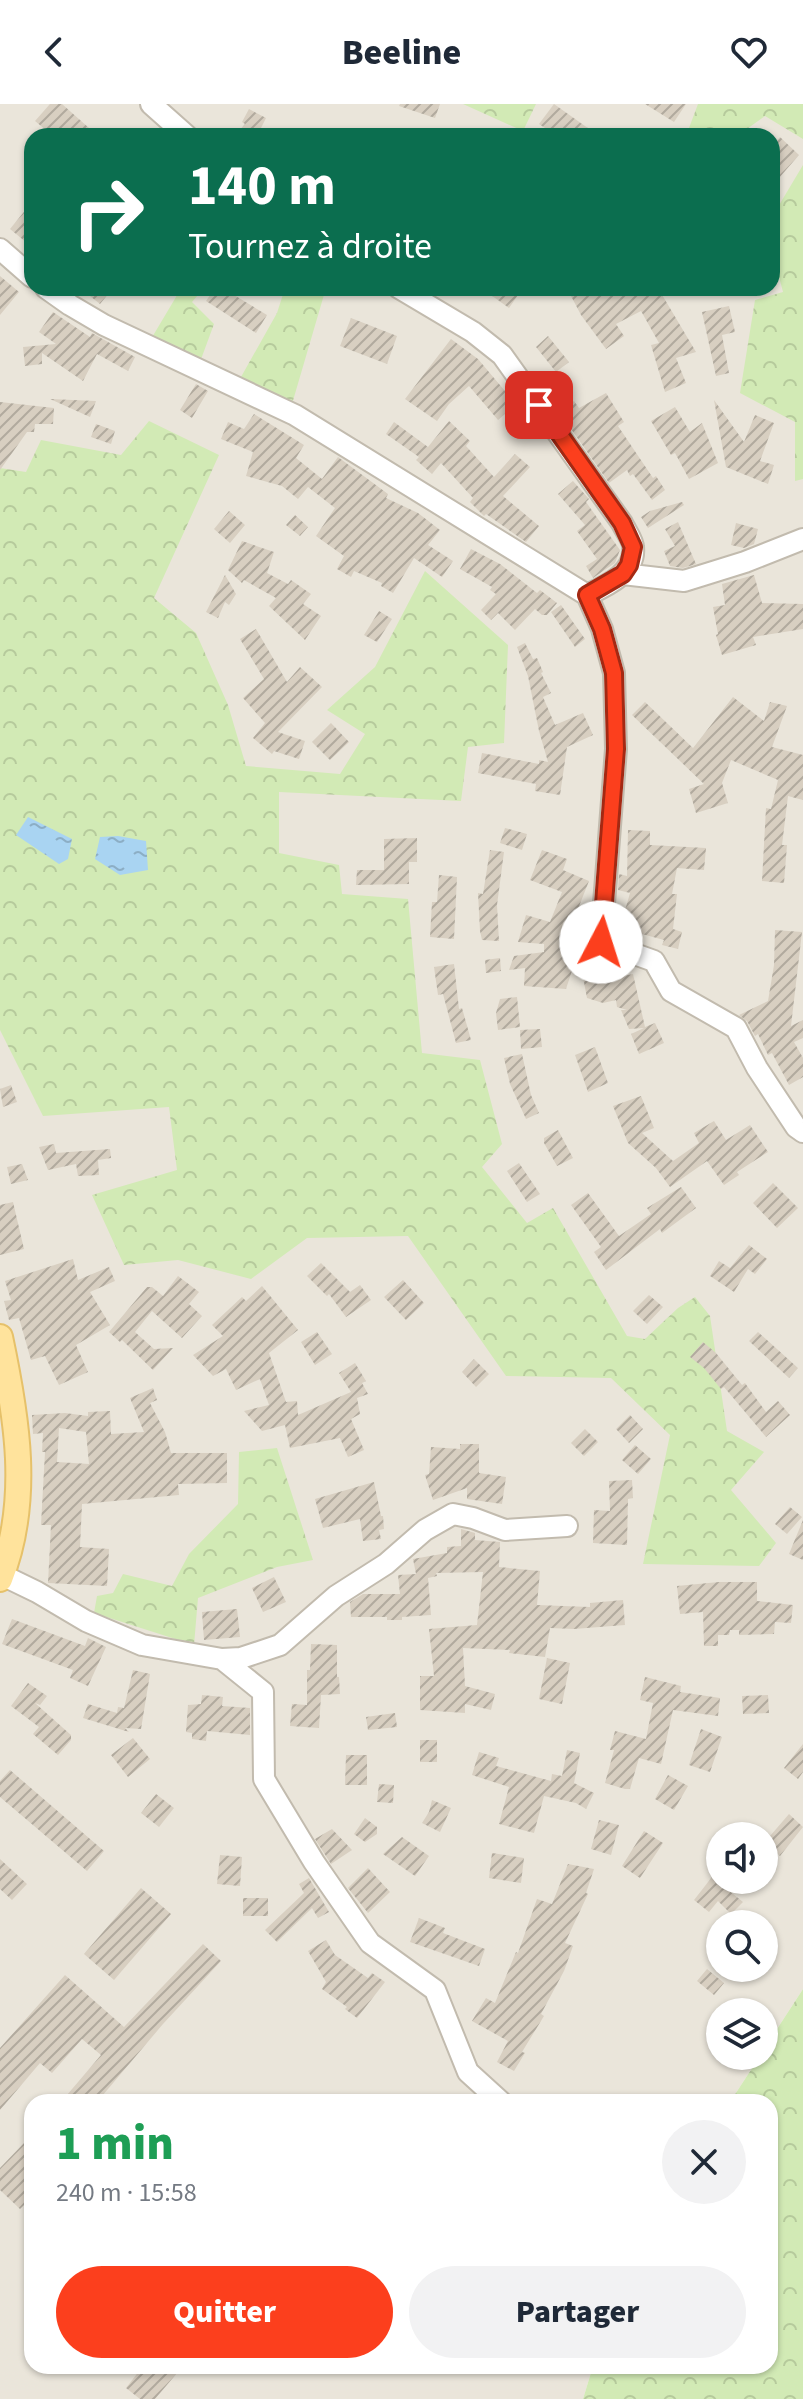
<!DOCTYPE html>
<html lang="fr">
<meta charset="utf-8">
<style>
:root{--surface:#fff;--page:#f2f2f3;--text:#1f2937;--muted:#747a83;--accent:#fc3f1d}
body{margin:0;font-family:"Source Sans 3",sans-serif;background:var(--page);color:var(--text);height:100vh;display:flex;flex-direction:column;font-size:30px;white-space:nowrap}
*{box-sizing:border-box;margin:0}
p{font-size:26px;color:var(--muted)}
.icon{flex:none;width:44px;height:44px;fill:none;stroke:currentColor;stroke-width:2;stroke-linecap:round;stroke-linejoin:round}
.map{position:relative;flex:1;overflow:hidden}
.side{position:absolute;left:24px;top:1990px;width:754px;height:280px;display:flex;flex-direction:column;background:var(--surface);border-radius:24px;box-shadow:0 2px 6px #0004}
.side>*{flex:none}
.hud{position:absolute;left:24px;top:24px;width:756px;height:168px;border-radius:24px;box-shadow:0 2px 6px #0004;background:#0b6e4f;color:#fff;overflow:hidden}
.tools{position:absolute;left:706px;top:1718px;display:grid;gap:16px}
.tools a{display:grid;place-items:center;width:72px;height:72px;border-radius:50%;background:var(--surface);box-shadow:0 2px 6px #0004;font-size:40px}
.pin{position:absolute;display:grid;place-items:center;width:68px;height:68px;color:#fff;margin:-34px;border-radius:16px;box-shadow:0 4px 12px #0006}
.me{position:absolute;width:88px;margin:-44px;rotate:5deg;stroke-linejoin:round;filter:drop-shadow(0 0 6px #0008)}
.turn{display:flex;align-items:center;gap:28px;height:168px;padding:0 32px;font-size:36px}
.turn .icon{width:104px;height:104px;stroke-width:2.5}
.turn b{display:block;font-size:56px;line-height:68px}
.round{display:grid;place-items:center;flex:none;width:84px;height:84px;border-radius:42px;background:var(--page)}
.head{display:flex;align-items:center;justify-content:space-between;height:136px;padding:0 32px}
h1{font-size:48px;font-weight:800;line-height:60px;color:#1e9e55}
.action{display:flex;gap:16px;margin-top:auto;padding:16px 32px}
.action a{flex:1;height:92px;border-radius:48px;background:var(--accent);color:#fff;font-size:32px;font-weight:800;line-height:92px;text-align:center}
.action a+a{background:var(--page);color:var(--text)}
header{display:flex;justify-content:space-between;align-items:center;height:104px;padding:0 32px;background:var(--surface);font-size:36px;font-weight:800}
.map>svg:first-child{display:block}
</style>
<header><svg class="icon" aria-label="back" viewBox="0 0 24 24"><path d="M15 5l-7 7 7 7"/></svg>Beeline<svg class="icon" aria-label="heart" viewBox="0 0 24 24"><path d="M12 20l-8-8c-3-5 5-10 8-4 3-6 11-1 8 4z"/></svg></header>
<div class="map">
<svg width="803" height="2295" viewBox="0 0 803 2295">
<defs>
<pattern id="forest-crowns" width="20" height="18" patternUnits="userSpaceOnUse" patternTransform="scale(2)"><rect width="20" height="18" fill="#d2eab5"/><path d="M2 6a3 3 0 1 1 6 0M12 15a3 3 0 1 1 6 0" fill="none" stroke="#b6ca9c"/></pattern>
<pattern id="water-ripples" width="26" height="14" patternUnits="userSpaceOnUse" patternTransform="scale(2)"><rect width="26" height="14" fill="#a9d4f2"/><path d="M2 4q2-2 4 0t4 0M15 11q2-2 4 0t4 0" fill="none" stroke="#8caec5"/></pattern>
<pattern id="building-hatch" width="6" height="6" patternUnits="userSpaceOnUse" patternTransform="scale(2)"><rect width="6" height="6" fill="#d8cfc1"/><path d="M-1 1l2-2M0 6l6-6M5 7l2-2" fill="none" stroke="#b1aa9e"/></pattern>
</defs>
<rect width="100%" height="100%" fill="#f6f3ec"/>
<!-- residential -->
<path fill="#eae5da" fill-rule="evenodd" d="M0,0H803V1885L764,1945V1908H720V1952H760L730,1998H32V2262H593L583,2295H0ZM32,32H772V184H32ZM720,1732H764V1776H720ZM720,1820H764V1864H720Z"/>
<!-- forest -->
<path fill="url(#forest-crowns)" d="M463,0H536L523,27Z
M698,0H803V35L765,12L737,32H686Z
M803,61V375L795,377V318L740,289L755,196L783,188L772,146V113Z
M179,184H204L192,198L214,220L200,258L151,235L176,193Z
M285,184H326L292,300L241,273L277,209Z
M149,317L219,351L154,494L196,529L228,601L246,662L340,670L365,630L327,606L375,563L425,467L508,541L504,639L468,643L461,697L279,688V749L339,761L342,790L408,795L422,949L480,956L502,1040L482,1063L527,1119L553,1104L627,1232L645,1235L678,1204L695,1193L710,1212L727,1327L764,1348L731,1386L776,1439L759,1462L643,1460L670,1331L611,1274L506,1272L408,1132L307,1134L251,1175L178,1156L124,1161L92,1091L177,1066L169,1003L43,1012L0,926V364L26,368L41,336L121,351Z
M277,1344L313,1456L277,1463L198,1494L194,1541L94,1509L97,1492L113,1489L123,1470L172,1482L189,1450L238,1400L239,1348Z
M803,1885V2295H583L593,2262H770V1998H730L760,1952H764V1945Z"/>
<!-- water -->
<path fill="url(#water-ripples)" d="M28,713L72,735L68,755L59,760L16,731Z
M118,732L146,737L148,766L120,771L95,755L100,733Z"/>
<!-- building -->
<path fill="url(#building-hatch)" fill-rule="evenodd" d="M50,0H62L98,32H53L35,17Z
M400,0H440L435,14L399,2Z
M554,0L599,32H557L539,20Z
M645,0H686L674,18Z
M249,5L266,14L257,32H235L245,20L242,18Z
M780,33L799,51L772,82V42Z
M32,98V143L10,125Z
M0,172L19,188L0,211Z
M80,184H113L100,200Z
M215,184H232L229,188L267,211L256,229L206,197Z
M481,184H523L509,204Z
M587,184H658L696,248L676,254L686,279L665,288L651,241L659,239L641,207L616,220L624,232L606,245L581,211L571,192Z
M729,202L735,228L722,231L729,269L716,272L702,208Z
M53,208L90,233L92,229L135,253L128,267L97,250L83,277L42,249V260L25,262L23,243L56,240L39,228Z
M351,214L397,232L387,260L340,242Z
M548,232L569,258L556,268L536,243Z
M451,235L478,255L516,300L498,316L469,282L449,300L437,317L405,295Z
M196,280L208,287L192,314L180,306Z
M606,289L624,318L618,322L653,374L656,372L665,386L652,396L633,370L630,372L627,366L609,379L559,308L574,297L579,304Z
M50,295L96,297L90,313Z
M714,296L744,338L755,311L774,319L760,357L774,361L768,380L726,363Z
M0,298L54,304L53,320H35L34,328H27L0,366Z
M675,303L690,328L702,319L718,359L689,375L675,349L671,351L651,317Z
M254,310L304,341L296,354L322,375L338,353L388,390L386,394L418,409L440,426L428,441L453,457L442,473L414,454L393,489L381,482L382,479L354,467L351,473L337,465L344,452L316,432L335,404L308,383L298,395L282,382L246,372L253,348L221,335L228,318L244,325Z
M449,317L470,337L466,342L494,373L515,350L530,363L503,392L539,422L526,438L486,410L484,412L470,398L473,394L441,359L432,370L416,356L419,353L386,330L394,318L428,343Z
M96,320L115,327L111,340L91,333Z
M573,377L589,395L586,398L620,446L615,459L593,474L586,462L597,455L577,427L585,421L558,390Z
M682,398L684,401L648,424L641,413L650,407Z
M229,407L245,421L230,439L214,425Z
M295,411L308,423L300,432L286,421Z
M678,418L696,460L683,464L670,462L664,447L675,442L665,425Z
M736,419L758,425L754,440L744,444L731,441Z
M242,437L274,448L267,469L288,480L291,476L311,490L303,500L321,512L305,536L269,502L276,494L244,476L242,479L228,466Z
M471,445L500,460L537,489L540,486L557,499L547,511H542L535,505L515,526L498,509L491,516L481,506L496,490L490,486L492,483L460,465Z
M225,471L236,490L229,501L225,498L218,514L206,508Z
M754,471L762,499L803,500V525L753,533L756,541L722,551L716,531L718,530L713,503L725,501L722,480Z
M561,501L585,535L575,543L551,508Z
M379,507L392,515L377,538L364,531Z
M256,525L287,578L300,563L322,583L278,628L305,637L299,655L274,647L272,650L253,634L265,619L243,594L264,575L240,535Z
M525,539L533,555L537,554L543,568L541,569L551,589L543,593L555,621L583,609L593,631L567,643L560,691L535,687L536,680L478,669L482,649L539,660V656L548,658L539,627L528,572L517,543Z
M733,593L764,617L770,598L787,602L772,643L803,651V696L788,692L782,741H787L784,779L762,777L766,704L771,705L778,676L731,656L722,679L728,699L696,709L689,685L704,680L632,611L645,598L693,644Z
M331,619L349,638L330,656L312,638Z
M505,724L527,730L522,746L500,739Z
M628,726L650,727V741L706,744L704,766L677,764L672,790H677L673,825L682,828L678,845L662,841L664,836L620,824L630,789L618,786L619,770L627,772Z
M417,734V758H409V780L356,781L357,766H384V735Z
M490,746L504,748L497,801L499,837L482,836L480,827L478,789L483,790Z
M542,746L567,755L563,766L589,777L568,830L583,833L566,885L524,882L525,864L509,866L514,852L544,848V840L518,838L526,811L550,818L562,788L530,776Z
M439,771L457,773L454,835L430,833L432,798H437Z
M775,826L802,828L791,922L803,916V934L794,938L803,954V973L789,981L772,949L768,951L758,930L755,932L747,917L739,911L768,897L774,861Z
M500,854L501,867L486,869L485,856Z
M454,860L459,905L462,904L471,936L456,939L443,890L438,891L434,863Z
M601,869L603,876L633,870L645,923L655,919L664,939L639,950L631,930L644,924L629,925L621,906H627L617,903L616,896L603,899L587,894L583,873Z
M517,893L520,923L498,926L496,909L500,895Z
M540,925L542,943L521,945L520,926Z
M595,943L608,979L588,988L575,951Z
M522,950L531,991L539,1009L526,1015L510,980L504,954Z
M11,981L17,998L3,1003L0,985Z
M641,992L654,1024L642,1029L673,1057L699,1039L694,1029L714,1017L726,1036L750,1021L768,1048L737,1068L739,1071L724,1081L707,1057L670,1083L656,1064L628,1039L613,1002Z
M558,1026L573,1054L557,1062L544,1039V1034Z
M54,1040L56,1049L110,1045L111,1054L98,1056L99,1071L78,1072L76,1060L48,1066L39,1043Z
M519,1059L540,1090L527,1098L507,1067Z
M22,1060L28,1076L11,1080L7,1063Z
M773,1079L798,1104L777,1124L753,1099Z
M681,1083L696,1104L662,1129L660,1125L606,1166L594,1148L601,1143L571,1101L588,1089L619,1132L651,1110L647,1104Z
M13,1098L24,1145L0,1151V1101Z
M749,1141L767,1155L755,1170L748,1165L734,1188L710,1172L719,1157L730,1164Z
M73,1155L78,1176L109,1163L115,1177L90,1188L110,1221L76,1241L88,1268L59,1281L45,1252L31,1256L19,1214L9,1216L4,1197L11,1196L5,1177Z
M321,1159L350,1188L360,1181L371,1196L346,1213L329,1190L327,1192L307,1172Z
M178,1172L199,1188L189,1200L202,1212L182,1234L152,1207L135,1228L154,1245L173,1244L153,1266L122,1236L120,1238L109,1228L147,1183H152L163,1192Z
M403,1176L424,1199L406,1216L384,1193Z
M262,1182L298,1226L269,1249L286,1298L297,1297L298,1311L351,1288L339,1269L355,1259L366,1277L362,1279L368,1290L357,1294L360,1310L351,1315L364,1346L348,1353L340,1334L290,1344L285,1321L262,1327L244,1307L269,1301L260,1275L236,1286L226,1265L213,1272L193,1251L223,1232L212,1221L242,1193L246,1197Z
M649,1191L663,1203L647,1220L633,1207Z
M317,1228L332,1250L315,1261L301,1238Z
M758,1228L798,1264L789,1274L749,1237Z
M703,1238L716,1249L742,1281L745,1279L766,1308L778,1297L790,1311L766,1333L724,1283L721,1285L704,1264L690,1253Z
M474,1255L489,1270L476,1283L462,1268Z
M153,1284L157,1296L150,1299L165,1328L171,1349H227V1379L178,1380L179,1391L82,1400L80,1443L109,1445L107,1482L48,1479L51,1421H41L45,1348H42L43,1329L33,1330L32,1311L65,1309L88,1312V1308L110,1307L111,1330L144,1328L130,1294ZM59,1324L86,1328L89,1360L57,1358Z
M630,1311L643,1325L629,1339L616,1325Z
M585,1325L598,1338L584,1352L571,1339Z
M460,1340H479V1369L506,1373L502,1400L467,1395V1384L433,1396L425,1371L429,1370L431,1343L460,1345Z
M635,1341L651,1355L638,1370L622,1356Z
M632,1376L633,1394L628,1395L627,1441L593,1439L594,1406L610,1407L609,1377Z
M374,1378L381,1412H383L384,1425L379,1426L381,1435L363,1437L360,1415L323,1424L315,1395Z
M790,1403L802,1413L787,1430L775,1420Z
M803,1416V1456L789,1450Z
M461,1425L475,1429V1436L500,1438L499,1463L540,1467L537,1501L590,1503V1499L623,1496L625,1521L574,1525L550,1524L545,1553L509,1549L510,1546L463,1544L465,1582L495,1590L491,1606L465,1600V1609L420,1606V1572H434L429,1525L477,1521L483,1468L436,1469L437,1472L428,1474L431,1511L402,1513V1516H387V1513H351L350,1498L363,1490H400L398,1471L416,1470L413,1455L447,1449V1443L461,1442Z
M274,1473L286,1498L263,1508L252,1484Z
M719,1478H757V1497L793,1501L791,1519L775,1518L774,1530L739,1531V1526H730L729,1531H718V1542H704L703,1508L680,1510L677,1482Z
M237,1505L240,1533L204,1536L202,1508Z
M12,1515L85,1542L88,1534L106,1543L88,1582L70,1574L73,1566L2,1540Z
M311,1540L337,1541V1573H339L340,1590L321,1591L319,1624L290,1622L292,1600L307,1601V1566H310Z
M547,1554L570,1559L562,1600L539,1595Z
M133,1566L150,1570L141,1625L125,1624L129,1628L83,1614L88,1600L117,1609L118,1603L124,1604Z
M645,1573L681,1582L680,1588L720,1594L718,1612L673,1606L661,1660L639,1654L630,1685H625L605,1679L614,1646H610L615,1627L646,1635L653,1599L640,1596Z
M28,1579L47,1592L40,1601L35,1599L71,1631V1636L58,1651L33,1630L39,1623L11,1602Z
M202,1591L223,1593L222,1602L250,1604V1631L207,1627L206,1637L192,1635V1629L186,1628L188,1601L201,1600Z
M768,1591L769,1609L743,1610L742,1592Z
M395,1609L397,1623L368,1626L366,1613Z
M701,1625L722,1633L710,1668L689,1661Z
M133,1634L150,1655L128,1673L111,1651Z
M420,1636H437V1658H420Z
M803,1640V1668L798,1675L784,1664Z
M567,1646L580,1649L574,1679L594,1689L586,1705L576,1699L544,1692L534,1729L499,1720L509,1683L472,1671L479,1648L499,1654L496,1662L551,1677L552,1670L562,1672Z
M346,1651H367V1681H345Z
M10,1666L104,1747L87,1767L0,1693V1677Z
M668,1671L688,1682L674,1706L655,1695Z
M379,1680L394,1681L393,1699L377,1698Z
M156,1690L174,1704L159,1723L141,1709Z
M432,1696L451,1704L440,1728L422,1719L429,1708Z
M789,1710L803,1723L780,1752L764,1739Z
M365,1714L377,1723V1730L365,1738L354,1730Z
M599,1716L619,1721L611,1751L591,1745Z
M332,1725L352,1746L331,1760L315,1735Z
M644,1727L663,1739L640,1774L622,1762Z
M402,1733L429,1752L415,1772L383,1750Z
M492,1749L524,1754L521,1779L489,1774Z
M220,1751L242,1753L240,1782L217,1780Z
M0,1755L27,1780L12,1796L0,1785Z
M568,1760L594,1765L586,1789L588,1790L565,1839L573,1842L564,1867L541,1910L544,1912L522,1948L525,1949L514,1967L497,1958L508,1937L472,1917L486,1894L495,1899L516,1848L518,1849L537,1795L552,1800Z
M368,1764L390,1788L368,1809L348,1784Z
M712,1773L743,1798L731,1810L718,1797L709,1808L694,1796Z
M309,1774L329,1808L318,1814L312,1804L277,1838L265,1826L304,1789L299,1780Z
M141,1784L171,1810L114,1876L84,1850Z
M243,1794H268V1812H243Z
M419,1814L445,1824L443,1829L485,1845L479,1862L410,1838Z
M326,1836L335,1851L368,1874L372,1869L385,1878L357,1914L345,1905L347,1903L322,1885L326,1878L308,1847Z
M203,1840L221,1857L163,1920L97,1998H61L101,1951L82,1935L52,1969L40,1959L0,2006V1944L65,1871L124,1923Z
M707,1865L724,1879L714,1891L697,1877Z
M25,2038L32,2045V2093L20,2105L0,2086V2064Z
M143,2262H183L155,2295H140L126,2284Z"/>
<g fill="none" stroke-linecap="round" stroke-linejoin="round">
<!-- minor casing -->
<g stroke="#c2bbae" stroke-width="24">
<path id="minor" d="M151,0L187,32
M0,145L32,173
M46,184L70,201L104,221L295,311L587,491L602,525L614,569L616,645L601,838L654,857L671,887L736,924L757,964L796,1023L803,1028
M399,184L473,228L502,251L622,419C625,426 633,436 633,443C636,469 606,482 587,491
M623,470L684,477L745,458L803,435
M2,1471L37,1488L86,1517L142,1541L222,1555L241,1554L280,1541L336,1492L386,1460L425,1426L453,1410L473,1414L505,1426L567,1422
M222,1555L263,1588L264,1675L314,1758L370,1839L435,1886L468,1968L501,1998"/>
</g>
<!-- major casing -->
<g stroke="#e6c16a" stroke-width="28">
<path id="major" d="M0,1233C17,1313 31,1397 0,1475"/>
</g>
<!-- minor -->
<use href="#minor" stroke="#fff" stroke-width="20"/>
<!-- major -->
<use href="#major" stroke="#ffe39c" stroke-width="24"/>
</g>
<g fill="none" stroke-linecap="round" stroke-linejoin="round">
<!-- route casing -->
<g stroke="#a42913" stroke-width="20">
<path id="route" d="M539,301L622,419L633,443L629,461L623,470L587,491L602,525L614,569L616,645L601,838"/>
</g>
<!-- route -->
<use href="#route" stroke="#fc3f1d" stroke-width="14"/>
</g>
</svg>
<div class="tools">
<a><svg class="icon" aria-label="sound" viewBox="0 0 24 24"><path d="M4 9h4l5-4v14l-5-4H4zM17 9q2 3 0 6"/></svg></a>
<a><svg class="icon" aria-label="search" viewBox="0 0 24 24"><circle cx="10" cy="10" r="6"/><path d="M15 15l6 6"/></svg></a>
<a><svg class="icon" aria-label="layers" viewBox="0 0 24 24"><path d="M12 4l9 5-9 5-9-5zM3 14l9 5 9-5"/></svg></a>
</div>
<div class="pin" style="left:539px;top:301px;background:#d93025"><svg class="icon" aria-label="arrive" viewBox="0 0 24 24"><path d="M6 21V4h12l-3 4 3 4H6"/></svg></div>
<svg class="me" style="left:601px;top:838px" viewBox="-20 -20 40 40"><circle r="19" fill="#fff"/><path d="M0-13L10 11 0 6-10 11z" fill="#fc3f1d"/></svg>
<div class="hud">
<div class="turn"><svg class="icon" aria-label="right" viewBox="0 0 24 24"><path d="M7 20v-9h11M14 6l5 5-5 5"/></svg><div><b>140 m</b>Tournez à droite</div></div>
</div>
<section class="side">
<div class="head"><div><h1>1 min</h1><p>240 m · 15:58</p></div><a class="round"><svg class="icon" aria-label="close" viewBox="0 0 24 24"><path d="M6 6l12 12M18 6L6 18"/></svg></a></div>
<div class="action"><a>Quitter</a><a>Partager</a></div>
</section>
</div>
